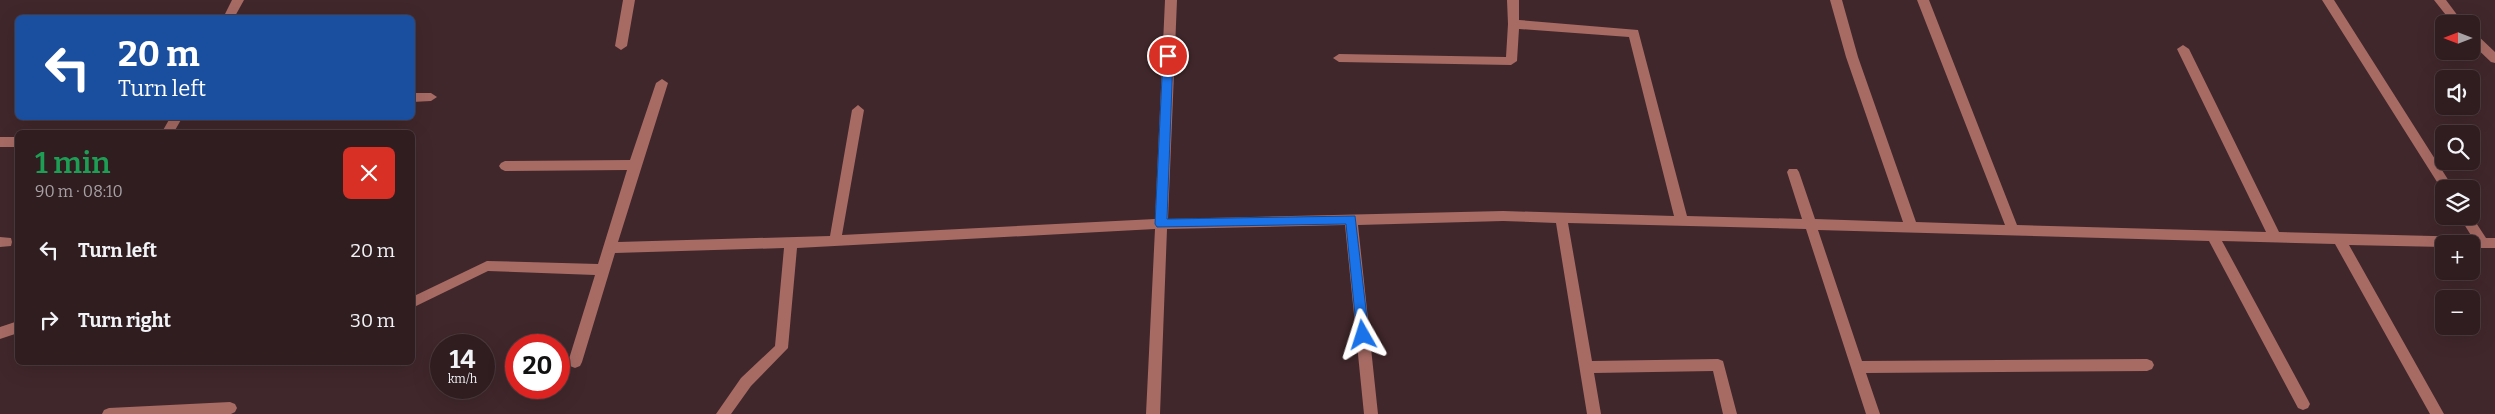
<!DOCTYPE html>
<meta charset="utf-8">
<style>
:root{--surface:#301d20;--page:#382629;--text:#f1f3f6;--muted:#a8a2a5;--line:#4b3b3e}
body{margin:0;font-family:Bitter,serif;background:var(--page);color:var(--text);height:100vh;display:flex;flex-direction:column;font-size:19px;white-space:nowrap}
*{box-sizing:border-box;margin:0}
p{font-size:16px;color:var(--muted)}
.icon{flex:none;width:28px;height:28px;fill:none;stroke:currentColor;stroke-width:2;stroke-linecap:round;stroke-linejoin:round}
.map{position:relative;flex:1;overflow:hidden}
.details{position:absolute;left:15px;top:130px;width:400px;height:235px;display:flex;flex-direction:column;background:var(--surface);border-radius:8px;box-shadow:0 5px 20px #0002,0 0 0 1px var(--line)}
.details>*{flex:none}
.guide{position:absolute;left:15px;top:15px;width:400px;height:105px;border-radius:8px;box-shadow:0 5px 20px #0002,0 0 0 1px var(--line);background:#1a4fa0;color:#fff;overflow:hidden}
.needle{width:32px;rotate:270deg}
.tools{position:absolute;left:2435px;top:15px;display:grid;gap:10px}
.tools a{display:grid;place-items:center;width:45px;height:45px;border-radius:8px;background:var(--surface);box-shadow:0 5px 20px #0002,0 0 0 1px var(--line);font-size:25px}
.speed{position:absolute;left:430px;top:334px;display:flex;gap:10px;font-size:25px;font-weight:700;text-align:center}
.speed>*{display:grid;place-content:center;width:65px;height:65px;border-radius:50%;background:var(--surface);box-shadow:0 5px 20px #0002,0 0 0 1px var(--line);line-height:1}
.speed small{font-size:12px;font-weight:400}
.speed .limit{border:8px solid #d22;background:#fff;color:#111}
.pin{position:absolute;display:grid;place-items:center;width:42px;height:42px;color:#fff;margin:-21px;border:2px solid #fff;border-radius:50%;box-shadow:0 1px 5px #0007}
.me{position:absolute;width:55px;margin:-28px;rotate:354deg;stroke-linejoin:round;filter:drop-shadow(0 0 4px #0008)}
.turn{display:flex;align-items:center;gap:18px;height:105px;padding:0 20px;font-size:22px}
.turn .icon{width:65px;height:65px;stroke-width:2.5}
.turn b{display:block;font-size:35px;line-height:42px}
.round{display:grid;place-items:center;flex:none;width:52px;height:52px;border-radius:8px;background:var(--page)}
.headline{display:flex;align-items:center;justify-content:space-between;height:85px;padding:0 20px}
h1{font-size:30px;font-weight:600;line-height:38px;color:#1e9e55}
ul{padding:0;list-style:none}
li{display:flex;align-items:center;gap:15px;height:70px;padding:0 20px}
li div{flex:1}
li b{display:block;font-size:19px}
li em{font-style:normal}
.map>svg:first-child{display:block}
</style>
<div class="map">
<svg width="2495" height="414" viewBox="0 0 2495 414">
<rect width="100%" height="100%" fill="#40272b"/>
<g fill="none" stroke-linecap="round" stroke-linejoin="round">
<!-- minor -->
<path fill="#a76b64" fill-rule="evenodd" d="M232,0H244L234,18H223Z
M623,0H635L627,46L621,50L615,46Z
M1165,0H1177L1168,219L1503,211L1674,216L1629,37L1519,29L1517,61L1511,65L1339,62L1333,58L1339,54L1506,57L1508,24L1507,0H1519V20L1638,30L1687,216L1802,219L1787,172L1789,169H1797L1799,172L1815,219L1903,222L1846,57L1830,0H1842L1858,57L1916,222L2005,225L1917,0H1929L2017,225L2266,232L2177,49L2183,45L2189,49L2279,232L2472,237L2459,216L2471,215L2486,238H2495V248H2471V244H2444V247L2349,245L2444,414H2430L2335,244L2222,241L2308,400L2310,404L2308,408L2303,410L2298,408L2209,241L1818,230L1862,361L2147,359L2152,361L2154,365L2152,369L2147,371L1866,373L1880,414H1866L1806,229L1568,223L1592,361L1718,359L1723,361L1737,414H1723L1713,371L1594,373L1601,414H1587L1556,223L1503,221L1358,225L1378,414H1364L1345,225L1167,229L1160,414H1146L1155,229L797,248L788,348L751,386L731,414H716L741,378L775,346L784,248L615,253L582,362L580,366L575,368L570,366L568,362L595,275L488,271L412,308V297L487,261L598,264L627,170L505,171L501,169L499,166L501,163L505,161L630,160L656,83L662,79L668,83L618,242L830,236L852,110L858,105L864,110L842,235L1155,219Z
M2322,0H2334L2454,189H2444V193Z
M2434,0H2446L2464,24H2453Z
M2471,32L2475,33L2495,52V63L2491,62L2471,43Z
M412,93H431L437,97L431,101L412,102Z
M170,118H182L174,132H162Z
M0,137H18V147H0Z
M0,237L11,238L12,242L11,246L0,247Z
M18,321V333L0,339V327Z
M230,402L235,404L237,408L235,412L231,414H102L104,410L109,408Z"/>
</g>
<!-- route -->
<path fill="#1a73e8" stroke="#114b97" d="M1168,52L1173,56L1167,219L1355,216L1369,335L1368,338H1359L1357,335L1346,224L1157,227L1155,224L1163,56Z"/>
</svg>
<div class="tools">
<a><svg class="needle" viewBox="-14 -14 28 28"><path d="M0-13l5 13h-10z" fill="#e53935"/><path d="M0 13l5-13h-10z" fill="#a8a2a5"/></svg></a>
<a><svg class="icon" aria-label="sound" viewBox="0 0 24 24"><path d="M4 9h4l5-4v14l-5-4H4zM17 9q2 3 0 6"/></svg></a>
<a><svg class="icon" aria-label="search" viewBox="0 0 24 24"><circle cx="10" cy="10" r="6"/><path d="M15 15l6 6"/></svg></a>
<a><svg class="icon" aria-label="layers" viewBox="0 0 24 24"><path d="M12 4l9 5-9 5-9-5zM3 14l9 5 9-5"/></svg></a>
<a>+</a>
<a>−</a>
</div>
<div class="speed"><div>14<small>km/h</small></div><div class="limit">20</div></div>
<div class="pin" style="left:1168px;top:56px;background:#d93025"><svg class="icon" aria-label="arrive" viewBox="0 0 24 24"><path d="M6 21V4h12l-3 4 3 4H6"/></svg></div>
<svg class="me" style="left:1363px;top:335px" viewBox="-20 -20 40 40"><path d="M0-17L14 15 0 8-14 15z" fill="#1a73e8" stroke="#fff" stroke-width="4"/></svg>
<div class="guide">
<div class="turn"><svg class="icon" aria-label="left" viewBox="0 0 24 24"><path d="M17 20v-9H6M10 6l-5 5 5 5"/></svg><div><b>20 m</b>Turn left</div></div>
</div>
<section class="details">
<div class="headline"><div><h1>1 min</h1><p>90 m · 08:10</p></div><a class="round" style="background:#d93025;color:#fff"><svg class="icon" aria-label="close" viewBox="0 0 24 24"><path d="M6 6l12 12M18 6L6 18"/></svg></a></div>
<ul>
<li><svg class="icon" aria-label="left" viewBox="0 0 24 24"><path d="M17 20v-9H6M10 6l-5 5 5 5"/></svg><div><b>Turn left</b></div><em>20 m</em></li>
<li><svg class="icon" aria-label="right" viewBox="0 0 24 24"><path d="M7 20v-9h11M14 6l5 5-5 5"/></svg><div><b>Turn right</b></div><em>30 m</em></li>
</ul>
</section>
</div>
